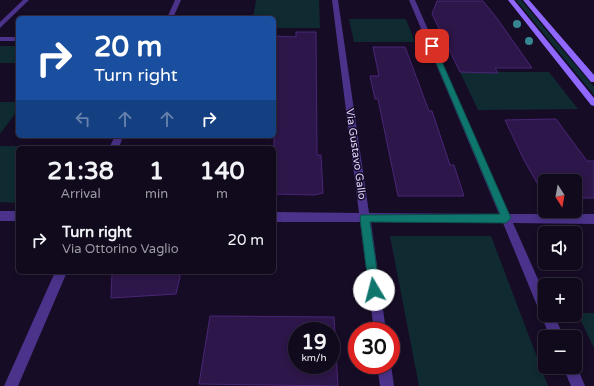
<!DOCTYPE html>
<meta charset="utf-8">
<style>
:root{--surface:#11091c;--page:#1e1729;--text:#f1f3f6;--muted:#9c9aa3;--line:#302a3b}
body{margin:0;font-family:"Varela Round",sans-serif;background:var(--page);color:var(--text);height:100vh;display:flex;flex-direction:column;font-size:15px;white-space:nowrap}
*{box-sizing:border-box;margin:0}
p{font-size:13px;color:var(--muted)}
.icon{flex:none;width:22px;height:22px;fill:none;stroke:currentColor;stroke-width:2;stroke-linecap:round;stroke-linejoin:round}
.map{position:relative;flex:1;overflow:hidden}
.panel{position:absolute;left:16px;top:146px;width:260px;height:128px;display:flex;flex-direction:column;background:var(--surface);border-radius:6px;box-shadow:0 2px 6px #0003,0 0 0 1px var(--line)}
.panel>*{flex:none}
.hud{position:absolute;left:16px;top:16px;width:260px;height:122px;border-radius:6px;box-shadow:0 2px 6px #0003,0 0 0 1px var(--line);background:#1a4fa0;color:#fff;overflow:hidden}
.needle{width:26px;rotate:169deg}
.fabs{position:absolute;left:538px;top:174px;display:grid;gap:8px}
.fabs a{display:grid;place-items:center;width:44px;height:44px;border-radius:6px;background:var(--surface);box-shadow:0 2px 6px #0003,0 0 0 1px var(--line);font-size:20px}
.speed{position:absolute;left:288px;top:322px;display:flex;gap:8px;font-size:20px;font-weight:700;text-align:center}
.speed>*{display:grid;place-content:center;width:52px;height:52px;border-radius:50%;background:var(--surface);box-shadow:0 2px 6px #0003,0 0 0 1px var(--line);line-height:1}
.speed small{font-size:10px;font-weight:400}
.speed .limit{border:6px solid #d22;background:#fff;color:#111}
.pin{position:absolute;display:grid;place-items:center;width:34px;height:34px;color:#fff;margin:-17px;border-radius:8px;box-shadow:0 2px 6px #0006}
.me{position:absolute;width:44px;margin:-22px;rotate:352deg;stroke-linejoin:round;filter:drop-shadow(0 0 3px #0008)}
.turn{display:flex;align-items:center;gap:14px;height:84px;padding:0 12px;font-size:18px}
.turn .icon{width:52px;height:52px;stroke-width:2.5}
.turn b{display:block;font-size:28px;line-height:34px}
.lanes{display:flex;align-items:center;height:38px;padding:0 12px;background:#0003;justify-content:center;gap:20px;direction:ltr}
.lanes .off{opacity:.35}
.eta{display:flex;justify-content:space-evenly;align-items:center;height:68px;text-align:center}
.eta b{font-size:24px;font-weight:700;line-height:28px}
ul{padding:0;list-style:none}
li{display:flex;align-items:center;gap:12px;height:52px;padding:0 12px}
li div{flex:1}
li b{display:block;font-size:15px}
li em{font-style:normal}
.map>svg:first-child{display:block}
</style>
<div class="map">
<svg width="594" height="386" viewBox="0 0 594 386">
<rect width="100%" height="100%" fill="#170c26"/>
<!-- green -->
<path fill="#0f2a31" d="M256,0H319L320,28H274V18H253Z
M516,0H521L594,87V95Z
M349,19H406L415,42H354Z
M0,46H18V63H0Z
M460,72H549L578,109L478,110Z
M0,102H18V110L0,134Z
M0,146L93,147L92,148H18V203L0,202Z
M390,236H491L548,386H419Z
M577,313H594V348Z"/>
<!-- building -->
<path fill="#2d1649" stroke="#492677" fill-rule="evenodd" d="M437,1H483L496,17L532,68H495L498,73L460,72L432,14Z
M296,32H316L317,155H321L323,193L314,195L274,194V36L296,37Z
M373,47H405L429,111H432L450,165H454L464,196H398L378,99H375L370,76H379Z
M556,119L587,161H594V198H575V181H545V197L524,160L505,120Z
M112,272H181L176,294L111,298Z
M210,316L334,317L338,386L199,384ZM297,331H331V365H297Z"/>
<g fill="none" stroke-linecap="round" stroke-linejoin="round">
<!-- street -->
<path fill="#4b328a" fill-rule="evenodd" d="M23,0H29L0,28V22Z
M175,0H181L173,18H167Z
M332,0H338L369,213L499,214L409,0H415L509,214H594V224L513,223L545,295V315H554L564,337H550L503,223L371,222L386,331H374L360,222H274V212L359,213Z
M0,37H18V41H0Z
M115,136H123L119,148H109Z
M0,211H18V221H0Z
M55,272H67L18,386H4Z
M575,362L585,386H571L563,367H575Z
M377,365H391L394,386H380Z"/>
<!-- secondary -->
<path fill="#9068ff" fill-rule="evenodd" d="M508,0H514L594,98V106L591,105Z
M523,0H529L594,75V82H591Z"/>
</g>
<!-- trees -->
<g fill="#378792">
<circle cx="517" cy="24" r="4"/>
<circle cx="529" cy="41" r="4"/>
</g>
<!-- route -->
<path fill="#0f766e" stroke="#0a4d48" d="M432,44L435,46L511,218L506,223L370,222L380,290L378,294L374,296L371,294L369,290L360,218L361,215L500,214L429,46Z"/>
<g text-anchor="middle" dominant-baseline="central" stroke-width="3" stroke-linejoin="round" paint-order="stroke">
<!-- street labels -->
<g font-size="11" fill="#e1d1ff" stroke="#170c26">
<text transform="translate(356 154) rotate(82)">Via Gustavo Gallo</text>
</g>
</g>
</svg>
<div class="fabs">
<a><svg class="needle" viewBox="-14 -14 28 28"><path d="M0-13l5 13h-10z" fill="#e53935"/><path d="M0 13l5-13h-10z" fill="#9c9aa3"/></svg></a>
<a><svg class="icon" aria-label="sound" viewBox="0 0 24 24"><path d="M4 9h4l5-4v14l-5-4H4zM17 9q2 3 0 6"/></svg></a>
<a>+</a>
<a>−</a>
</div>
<div class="speed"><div>19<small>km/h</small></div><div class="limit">30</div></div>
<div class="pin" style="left:432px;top:46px;background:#d93025"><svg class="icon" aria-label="arrive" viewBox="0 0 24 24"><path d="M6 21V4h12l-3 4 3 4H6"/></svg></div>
<svg class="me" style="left:374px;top:290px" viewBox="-20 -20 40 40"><circle r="19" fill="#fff"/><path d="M0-13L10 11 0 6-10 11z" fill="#0f766e"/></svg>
<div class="hud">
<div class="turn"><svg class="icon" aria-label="right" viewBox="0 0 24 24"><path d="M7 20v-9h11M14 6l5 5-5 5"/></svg><div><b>20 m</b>Turn right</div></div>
<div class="lanes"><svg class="icon off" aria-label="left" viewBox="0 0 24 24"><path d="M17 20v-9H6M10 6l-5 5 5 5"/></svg><svg class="icon off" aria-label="ahead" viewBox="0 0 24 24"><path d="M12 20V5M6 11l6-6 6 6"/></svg><svg class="icon off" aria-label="ahead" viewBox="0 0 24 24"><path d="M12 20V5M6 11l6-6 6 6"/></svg><svg class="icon" aria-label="right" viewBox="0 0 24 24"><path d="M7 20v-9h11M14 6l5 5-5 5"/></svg></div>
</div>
<section class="panel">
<div class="eta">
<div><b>21:38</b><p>Arrival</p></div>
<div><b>1</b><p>min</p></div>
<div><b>140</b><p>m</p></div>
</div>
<ul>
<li><svg class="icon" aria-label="right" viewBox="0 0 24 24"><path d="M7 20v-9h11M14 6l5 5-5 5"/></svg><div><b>Turn right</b><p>Via Ottorino Vaglio</p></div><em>20 m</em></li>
</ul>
</section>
</div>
